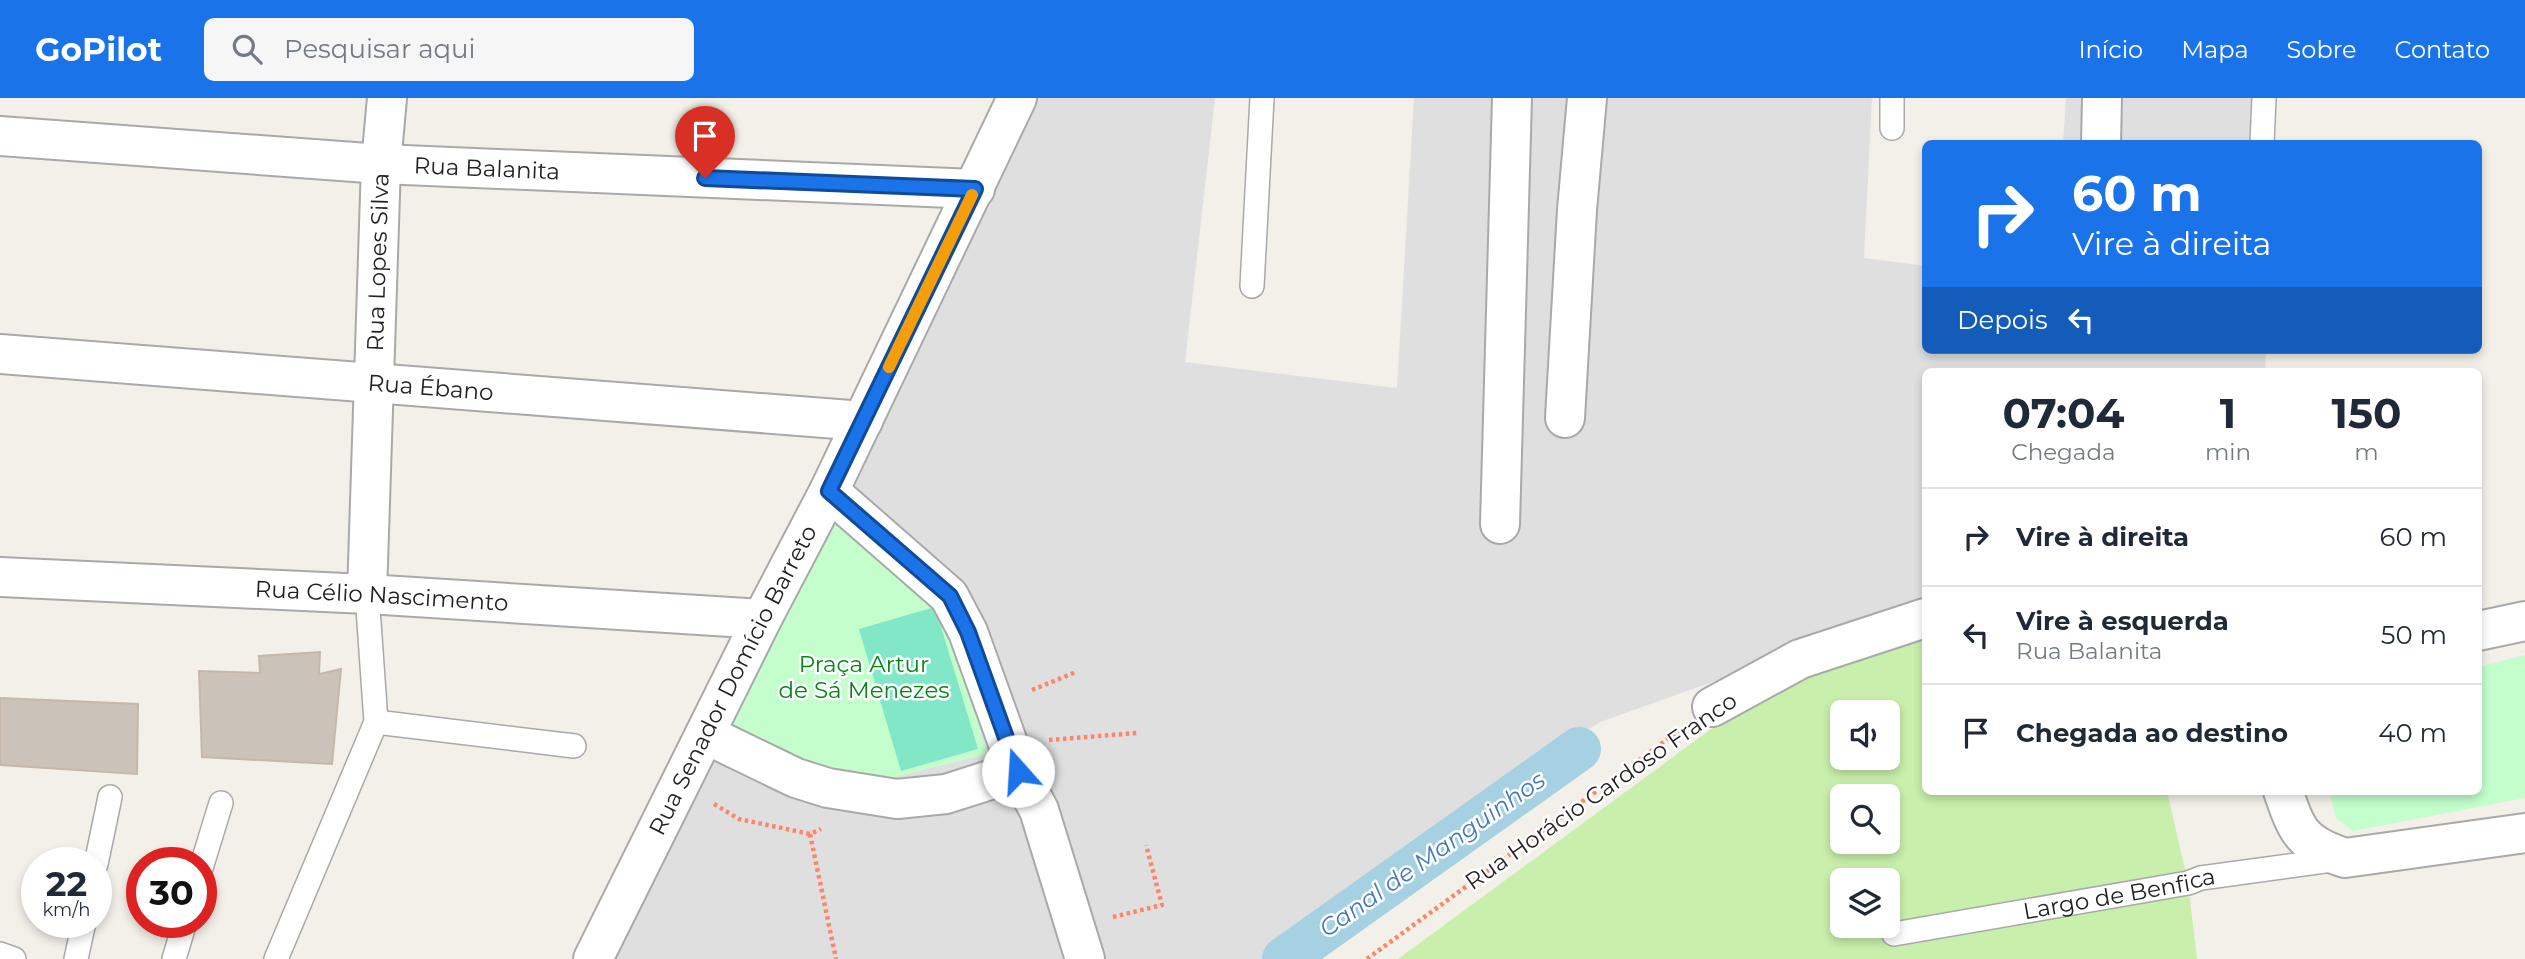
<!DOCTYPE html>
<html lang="pt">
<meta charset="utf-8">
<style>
:root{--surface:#fff;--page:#f6f6f7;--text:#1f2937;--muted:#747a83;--line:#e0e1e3;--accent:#1a73e8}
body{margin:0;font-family:Montserrat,sans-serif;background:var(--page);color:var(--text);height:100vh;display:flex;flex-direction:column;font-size:26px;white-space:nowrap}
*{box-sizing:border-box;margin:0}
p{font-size:23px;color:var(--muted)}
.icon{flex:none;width:38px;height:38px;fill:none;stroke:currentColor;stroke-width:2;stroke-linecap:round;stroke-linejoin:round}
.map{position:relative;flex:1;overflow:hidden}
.sheet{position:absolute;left:1922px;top:270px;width:560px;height:427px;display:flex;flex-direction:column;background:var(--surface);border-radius:10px;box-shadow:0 4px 10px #0003}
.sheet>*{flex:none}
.hud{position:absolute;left:1922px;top:42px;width:560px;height:214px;border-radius:10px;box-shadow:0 4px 10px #0003;background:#1a73e8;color:#fff;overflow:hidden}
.buttons{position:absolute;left:1830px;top:602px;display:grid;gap:14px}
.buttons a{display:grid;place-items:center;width:70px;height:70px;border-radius:10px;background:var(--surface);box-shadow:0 4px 10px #0003;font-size:35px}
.speed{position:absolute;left:21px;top:749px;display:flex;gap:14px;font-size:35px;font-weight:700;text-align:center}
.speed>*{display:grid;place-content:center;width:91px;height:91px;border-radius:50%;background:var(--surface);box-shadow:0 4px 10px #0003;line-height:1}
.speed small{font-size:18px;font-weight:400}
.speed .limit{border:10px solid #d22;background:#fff;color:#111}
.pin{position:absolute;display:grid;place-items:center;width:60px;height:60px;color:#fff;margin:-72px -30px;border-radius:50% 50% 50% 0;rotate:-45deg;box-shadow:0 0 7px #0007}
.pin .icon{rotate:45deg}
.me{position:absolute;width:77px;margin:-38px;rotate:341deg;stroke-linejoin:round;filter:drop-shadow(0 0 5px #0008)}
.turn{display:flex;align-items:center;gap:24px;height:147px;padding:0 35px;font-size:32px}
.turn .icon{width:91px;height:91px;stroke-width:2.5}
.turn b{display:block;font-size:49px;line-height:60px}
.then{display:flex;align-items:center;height:66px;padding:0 35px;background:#0003;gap:14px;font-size:26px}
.eta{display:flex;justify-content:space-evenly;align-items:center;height:119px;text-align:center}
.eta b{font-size:42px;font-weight:700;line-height:49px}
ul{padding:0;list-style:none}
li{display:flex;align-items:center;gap:21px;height:98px;padding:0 35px;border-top:2px solid var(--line)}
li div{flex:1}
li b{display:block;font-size:26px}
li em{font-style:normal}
header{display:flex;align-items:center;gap:42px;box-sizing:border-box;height:98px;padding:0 35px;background:var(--accent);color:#fff}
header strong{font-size:33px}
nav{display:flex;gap:38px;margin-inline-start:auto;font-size:24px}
.search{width:490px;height:63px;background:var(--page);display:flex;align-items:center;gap:18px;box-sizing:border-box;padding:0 24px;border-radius:10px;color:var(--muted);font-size:26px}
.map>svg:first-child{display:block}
</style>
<header>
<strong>GoPilot</strong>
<div class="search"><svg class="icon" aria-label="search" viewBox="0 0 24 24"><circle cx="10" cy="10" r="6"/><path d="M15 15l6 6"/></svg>Pesquisar aqui</div>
<nav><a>Início</a><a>Mapa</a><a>Sobre</a><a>Contato</a></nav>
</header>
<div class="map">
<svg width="2525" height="861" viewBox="0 0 2525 861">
<rect width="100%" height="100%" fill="#f2f0e8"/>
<!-- residential -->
<path fill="#e0dfdf" d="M1037,0H1215L1185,264L1397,290L1414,0H1872L1864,160L1925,168V252H2266L2265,273H1925V522L1825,544L1600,624L1519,674L1261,861H610L872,318Z
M2066,0H2275L2274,45L2063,46Z"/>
<!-- grass -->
<path fill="#c8efab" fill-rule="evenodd" d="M1925,530V693H2167L2188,785L2197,861H1398L1767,590ZM1843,614H1888V660H1843ZM1843,698H1888V744H1843ZM1843,782H1888V828H1843Z"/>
<!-- park -->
<path fill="#c3fecc" d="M839,411L943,500L987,656L887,681L809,670L726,636Z
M2525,557V700L2353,733L2336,720L2329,693H2478V569Z"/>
<!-- pitch -->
<path fill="#81e7c6" d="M935,509L978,651L901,673L859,531Z"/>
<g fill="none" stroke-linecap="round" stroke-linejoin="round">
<!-- canal -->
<path stroke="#a5d1e3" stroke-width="44" d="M1284,861L1579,651"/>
</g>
<!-- building -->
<path fill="#cbc3ba" stroke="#c6b7a9" stroke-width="2" d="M320,554L319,576L341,571L332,666L202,659L199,573L260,575L259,558Z
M0,600L138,606L137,676L0,667Z"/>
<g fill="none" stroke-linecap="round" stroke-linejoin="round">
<!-- service casing -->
<g stroke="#a9a9a9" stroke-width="26">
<g id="service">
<path d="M1892,30V0"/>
<path d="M2262,46L2264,0"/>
<path d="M1252,188L1262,0"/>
<path d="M376,624L574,648"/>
<path d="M96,766L110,699"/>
<path d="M201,770L221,705"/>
<path id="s1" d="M1894,836L2188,785L2201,780L2339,761"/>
<path d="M0,856L14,861"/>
<path d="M76,861L84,824"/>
<path d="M174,861L185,824"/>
<path d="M276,861L376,624L367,496"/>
</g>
</g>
<!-- minor casing -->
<g stroke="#a9a9a9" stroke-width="42">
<g id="minor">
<path id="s2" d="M0,38L381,66L975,91"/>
<path d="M2101,46L2102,0"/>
<path id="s3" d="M0,256L863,323"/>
<path d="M1565,320L1577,112L1587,0"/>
<path d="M1500,426L1512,0"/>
<path id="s4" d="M0,479L367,496L762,521"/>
<path id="s5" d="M367,496L381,66L387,0"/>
<path d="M2478,533L2525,523"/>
<path d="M1712,609L1800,561L1925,520"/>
<path d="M705,636L796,680L828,690L897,701L946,696L1018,673L968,534L949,498L829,393"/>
<path d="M1018,673L1039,712L1085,861"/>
<path d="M2283,693C2297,734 2302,746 2345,760L2525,735"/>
<path id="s6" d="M593,861L762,521L829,393L1017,0"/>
</g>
</g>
<!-- path -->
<path stroke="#ff846c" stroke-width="4.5" stroke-dasharray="3.5 3.5" stroke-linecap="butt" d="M1032,592L1076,574
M1049,642L1137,635
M714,706L739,721L810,736L821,731
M810,736L836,861
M1113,819L1162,807L1146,747
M1367,861L1680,632"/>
<!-- service -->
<use href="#service" stroke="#fff" stroke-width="23"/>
<!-- minor -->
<use href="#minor" stroke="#fff" stroke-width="38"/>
</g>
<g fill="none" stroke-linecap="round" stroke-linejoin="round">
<!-- route casing -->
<g stroke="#114b97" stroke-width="18">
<path id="route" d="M705,80L975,91L829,393L950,498L968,534L1018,673"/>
</g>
<!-- route -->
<use href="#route" stroke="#1a73e8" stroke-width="12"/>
<!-- slow -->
<path stroke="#f59e0b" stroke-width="12" d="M889,269L972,97"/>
</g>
<g text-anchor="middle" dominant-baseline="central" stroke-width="5" stroke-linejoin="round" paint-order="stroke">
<!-- street labels -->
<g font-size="23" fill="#222" stroke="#fff">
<text stroke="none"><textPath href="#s2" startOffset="488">Rua Balanita</textPath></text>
<text stroke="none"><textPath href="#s5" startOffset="332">Rua Lopes Silva</textPath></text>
<text stroke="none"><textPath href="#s3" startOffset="432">Rua Ébano</textPath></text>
<text stroke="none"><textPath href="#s4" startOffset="382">Rua Célio Nascimento</textPath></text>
<text stroke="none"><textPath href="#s6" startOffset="312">Rua Senador Domício Barreto</textPath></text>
<text transform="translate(1601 693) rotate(-35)">Rua Horácio Cardoso Franco</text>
<text stroke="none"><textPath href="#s1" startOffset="229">Largo de Benfica</textPath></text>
</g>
<!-- park labels -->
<g font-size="23" fill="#048717" stroke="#fff">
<text x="864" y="566">Praça Artur<tspan x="864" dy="26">de Sá Menezes</tspan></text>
</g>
<!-- water labels -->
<g font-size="24" font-style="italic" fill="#4578bb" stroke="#fff">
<text transform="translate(1432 756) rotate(-35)">Canal de Manguinhos</text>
</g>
</g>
</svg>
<div class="buttons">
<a><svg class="icon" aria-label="sound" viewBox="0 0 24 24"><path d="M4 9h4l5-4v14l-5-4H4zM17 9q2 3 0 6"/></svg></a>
<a><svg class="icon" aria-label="search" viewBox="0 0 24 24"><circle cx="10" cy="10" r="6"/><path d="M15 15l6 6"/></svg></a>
<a><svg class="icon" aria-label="layers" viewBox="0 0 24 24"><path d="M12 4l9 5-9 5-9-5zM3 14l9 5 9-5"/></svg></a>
</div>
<div class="speed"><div>22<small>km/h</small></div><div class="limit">30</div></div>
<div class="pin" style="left:705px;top:80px;background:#d93025"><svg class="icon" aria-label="arrive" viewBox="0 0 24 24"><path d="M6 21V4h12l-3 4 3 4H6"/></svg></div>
<svg class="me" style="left:1018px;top:673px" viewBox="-20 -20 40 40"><circle r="19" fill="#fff"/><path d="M0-13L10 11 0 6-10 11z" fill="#1a73e8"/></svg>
<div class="hud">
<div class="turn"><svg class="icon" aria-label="right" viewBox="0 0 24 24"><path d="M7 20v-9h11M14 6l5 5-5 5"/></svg><div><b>60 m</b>Vire à direita</div></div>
<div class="then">Depois<svg class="icon" aria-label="left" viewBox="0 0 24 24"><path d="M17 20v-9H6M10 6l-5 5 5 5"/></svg></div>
</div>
<section class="sheet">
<div class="eta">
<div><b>07:04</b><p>Chegada</p></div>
<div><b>1</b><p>min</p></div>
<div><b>150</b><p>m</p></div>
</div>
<ul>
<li><svg class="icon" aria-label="right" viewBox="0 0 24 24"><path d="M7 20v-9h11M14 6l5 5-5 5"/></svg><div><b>Vire à direita</b></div><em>60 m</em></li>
<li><svg class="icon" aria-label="left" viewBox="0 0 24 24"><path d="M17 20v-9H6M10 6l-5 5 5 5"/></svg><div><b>Vire à esquerda</b><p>Rua Balanita</p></div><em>50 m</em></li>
<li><svg class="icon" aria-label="arrive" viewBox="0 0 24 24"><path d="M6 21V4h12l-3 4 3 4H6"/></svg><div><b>Chegada ao destino</b></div><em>40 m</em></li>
</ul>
</section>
</div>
